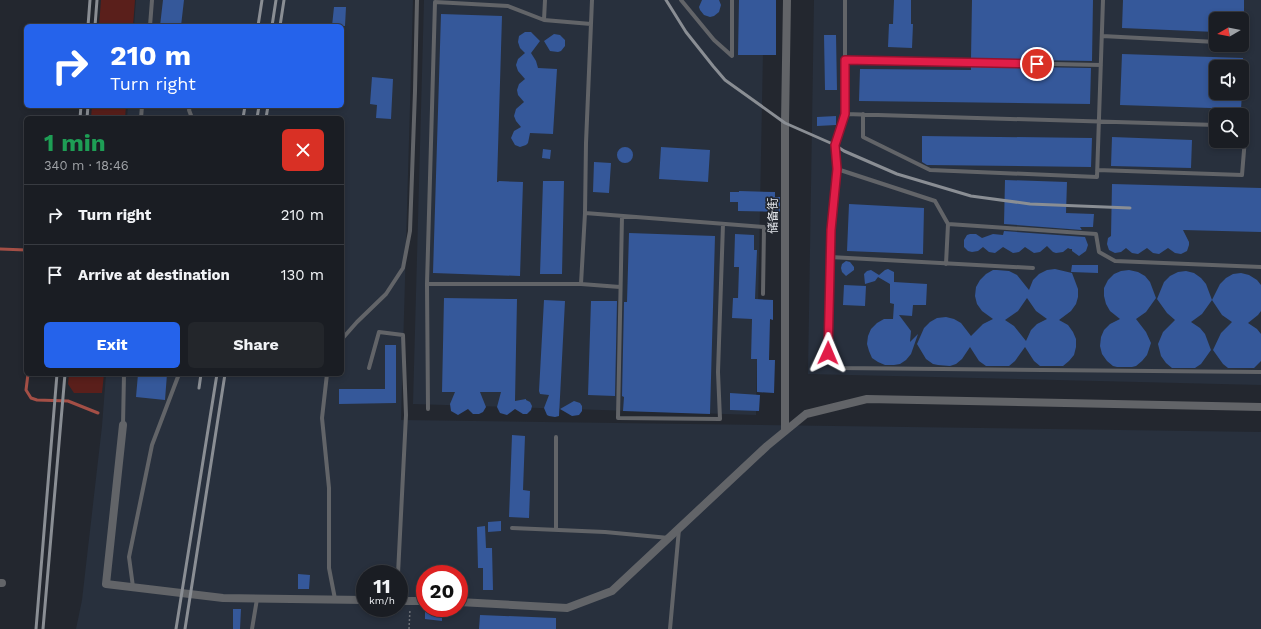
<!DOCTYPE html>
<meta charset="utf-8">
<style>
:root{--surface:#1a1d23;--page:#23262b;--text:#f1f3f6;--muted:#9fa2a6;--line:#383b41;--accent:#2563eb}
body{margin:0;font-family:"Work Sans","Noto Sans SC",sans-serif;background:var(--page);color:var(--text);height:100vh;display:flex;flex-direction:column;font-size:15px;white-space:nowrap}
*{box-sizing:border-box;margin:0}
p{font-size:13px;color:var(--muted)}
.icon{flex:none;width:22px;height:22px;fill:none;stroke:currentColor;stroke-width:2;stroke-linecap:round;stroke-linejoin:round}
.map{position:relative;flex:1;overflow:hidden}
.drawer{position:absolute;left:24px;top:116px;width:320px;height:260px;display:flex;flex-direction:column;background:var(--surface);border-radius:6px;box-shadow:0 2px 6px #0003,0 0 0 1px var(--line)}
.drawer>*{flex:none}
.top-card{position:absolute;left:24px;top:24px;width:320px;height:84px;border-radius:6px;box-shadow:0 2px 6px #0003,0 0 0 1px var(--line);background:#2563eb;color:#fff;overflow:hidden}
.needle{width:26px;rotate:260deg}
.fabs{position:absolute;left:1209px;top:12px;display:grid;gap:8px}
.fabs a{display:grid;place-items:center;width:40px;height:40px;border-radius:6px;background:var(--surface);box-shadow:0 2px 6px #0003,0 0 0 1px var(--line);font-size:20px}
.speed{position:absolute;left:356px;top:565px;display:flex;gap:8px;font-size:20px;font-weight:700;text-align:center}
.speed>*{display:grid;place-content:center;width:52px;height:52px;border-radius:50%;background:var(--surface);box-shadow:0 2px 6px #0003,0 0 0 1px var(--line);line-height:1}
.speed small{font-size:10px;font-weight:400}
.speed .limit{border:6px solid #d22;background:#fff;color:#111}
.pin{position:absolute;display:grid;place-items:center;width:34px;height:34px;color:#fff;margin:-17px;border:2px solid #fff;border-radius:50%;box-shadow:0 1px 4px #0007}
.me{position:absolute;width:44px;margin:-22px;rotate:1deg;stroke-linejoin:round;filter:drop-shadow(0 0 3px #0008)}
.turn{display:flex;align-items:center;gap:14px;height:84px;padding:0 20px;font-size:18px}
.turn .icon{width:52px;height:52px;stroke-width:2.5}
.turn b{display:block;font-size:28px;line-height:34px}
.round{display:grid;place-items:center;flex:none;width:42px;height:42px;border-radius:6px;background:var(--page)}
.head{display:flex;align-items:center;justify-content:space-between;height:68px;padding:0 20px}
h1{font-size:24px;font-weight:700;line-height:30px;color:#1e9e55}
.primary-button{display:flex;gap:8px;margin-top:auto;padding:8px 20px}
.primary-button a{flex:1;height:46px;border-radius:6px;background:var(--accent);color:#fff;font-size:16px;font-weight:700;line-height:46px;text-align:center}
.primary-button a+a{background:var(--page);color:var(--text)}
ul{padding:0;list-style:none}
li{display:flex;align-items:center;gap:12px;height:60px;padding:0 20px;border-top:1px solid var(--line)}
li div{flex:1}
li b{display:block;font-size:15px}
li em{font-style:normal}
.map>svg:first-child{display:block}
</style>
<div class="map">
<svg width="1261" height="629" viewBox="0 0 1261 629">
<rect width="100%" height="100%" fill="#23272f"/>
<!-- built -->
<path fill="#28303d" fill-rule="evenodd" d="M136,0H413L401,420L1261,432V629H76L82,600L102,426L106,374H342V118H127L128,106H342V26H134ZM365,574H399V608H365ZM425,574H459V608H425Z
M424,0H764L756,415L413,404Z
M814,0H1261V385L808,374ZM1216,19H1242V45H1216ZM1216,67H1242V93H1216ZM1216,115H1242V141H1216Z"/>
<!-- green -->
<path fill="#5a1f1b" d="M101,0H135L133,26H99Z
M92,106H126L125,118H91Z
M69,374H104L102,393H74L68,384Z"/>
<g fill="none" stroke-linecap="round" stroke-linejoin="round">
<!-- stream -->
<path stroke="#a44f46" stroke-width="3" d="M0,249L26,250
M28,374L26,390L31,398L37,400L68,401L98,413"/>
</g>
<!-- building -->
<path fill="#35589a" fill-rule="evenodd" d="M163,0H184L181,26H160Z
M702,0H719L721,5L719,12L714,16L710,17L704,15L700,10L699,7Z
M739,0H776V55H738Z
M894,0H911V24H913L912,48L888,47L889,24H893Z
M972,0H1093L1092,61L971,59Z
M1123,0H1244V19H1216V32L1122,28Z
M334,7H346L345,26H332Z
M441,14L502,16L497,182H498L499,181L523,182L520,276L433,273Z
M525,32H531L540,41L531,53L536,61L538,68L557,69L553,134L530,133L528,143L526,145L520,147L515,145L511,138L514,131L521,127L516,121L514,116L516,109L524,102L518,95L517,90L519,84L525,79L518,71L516,65L518,59L525,53L520,48L518,42L519,36Z
M554,34L560,35L565,40V46L561,51L558,52L550,51L544,41Z
M824,35H836L837,90H825Z
M1122,54L1243,58V67H1216V93H1242L1241,109L1120,105Z
M971,66L1091,68L1090,104L859,101L860,69L971,70Z
M372,77L393,79L391,119L376,118L377,105L370,104Z
M836,116V125L817,126V117Z
M922,136L1092,138L1091,167L927,165L922,162Z
M1112,137L1192,140L1191,168L1111,166Z
M617 155a8 8 0 1 1 16 0a8 8 0 1 1-16 0Z
M661,147L710,150L708,182L659,179Z
M543,149L551,150L550,159L542,158Z
M594,162L611,163L609,193L593,192Z
M1005,180L1067,182L1066,213L1094,214L1093,227H1080L1082,230L1004,224Z
M543,181H564L562,274H540Z
M1112,184L1261,188V232L1183,230L1189,242V245L1187,251L1181,254L1175,253L1168,248L1159,254L1153,253L1147,248L1138,254L1132,253L1126,248L1121,252L1115,253L1109,250L1107,244L1108,238L1111,236Z
M739,191L775,192V197H780V212L738,211V202H730V192H739Z
M849,204L924,208L923,254L847,251Z
M1004,231L1085,237L1088,245L1086,251L1079,256L1072,251V249H1070L1068,248L1063,252L1056,253L1053,252L1047,246L1040,252L1034,253L1025,247L1019,252L1013,253L1003,247L995,253L989,252L983,247L978,251L972,252L968,251L964,247V240L967,235L970,234H976L982,238L993,234L1003,235Z
M629,233L715,236L710,414L623,411L624,397L622,396L624,302H627Z
M735,234L754,235V250H757L755,299L773,300V320L770,319L769,360H775L774,393L757,392V359H751L752,319L732,318L733,298H738L739,267H734Z
M846,261L850,262L854,267V270L846,276L842,272L841,268L842,264Z
M1072,265H1098V273L1071,272Z
M888,269L894,272V282L927,284L926,305H913L912,316L899,315L911,331L910,342L918,334L911,354L906,360L900,364L894,365H885L878,362L872,358L869,351L867,344L868,336L871,329L877,323L884,319H893L894,304L890,303V284L878,277L875,281L865,284L864,274L867,271L871,270L879,275L885,270Z
M1055,269L1072,273L1078,289V297L1076,304L1071,311L1059,320L1068,325L1073,332L1076,339V347L1074,355L1069,361L1063,366H1040L1034,361L1025,347L1015,361L1009,366H986L979,361L970,347L962,359L956,364L950,366L938,365L933,364L926,359L917,344L924,328L930,322L937,318L946,317L954,319L961,323L971,336L983,324L993,319L982,311L977,304L975,296L976,287L980,280L986,274L993,270H997L1009,271L1017,275L1029,290L1033,280L1039,274L1047,270ZM1027,298L1036,311L1047,319L1037,324L1031,330L1026,341L1014,326L1005,320L1018,311Z
M1129,270L1138,272L1145,276L1150,282L1156,298L1146,312L1136,319L1146,332L1151,343L1147,355L1142,361L1136,366L1132,367H1117L1113,366L1107,361L1102,354L1100,346L1101,337L1104,330L1110,324L1120,319L1110,311L1106,304L1104,296V288L1108,280L1114,274L1121,271Z
M1186,271L1194,273L1201,278L1206,284L1212,300L1202,314L1191,322L1200,328L1205,334L1211,350L1201,364L1195,368H1172L1166,363L1161,356L1158,344L1163,332L1175,320L1167,313L1157,299L1164,282L1170,276L1178,272Z
M1241,273L1249,275L1257,280L1261,285V311L1258,315L1248,323L1257,329L1261,334V361L1254,368H1228L1223,364L1213,350L1221,333L1232,322L1222,315L1212,300L1220,284L1226,278L1233,274Z
M844,285L866,286L865,306L843,305Z
M444,298L517,299L515,401L526,399V400L530,402L532,406L531,410L527,414H523L515,409L507,415L500,413L497,407L501,392H480L486,407L483,412L479,414H473L468,409L458,415L451,411L450,404L455,392H442Z
M544,300L565,301L559,416L555,417L549,416L547,415L544,408L549,395L540,394L539,391Z
M591,301H617L615,396L588,395Z
M385,345H396V403L339,404V389H385Z
M138,374H167L165,400L136,397Z
M730,393L760,395L759,411L730,410Z
M574,401L580,403L582,406V411L579,415L572,416L560,409Z
M512,435L525,436L523,490L530,491L529,518L509,517Z
M501,521V531L488,532V522Z
M485,526L486,548H492L493,590H483V568H478L477,527Z
M298,574L310,575L309,589H298Z
M233,609H241L240,629H233Z
M425,611L442,612V621L425,619Z
M480,615L556,618V629H479Z"/>
<g fill="none" stroke-linecap="round" stroke-linejoin="round">
<!-- path -->
<path stroke="#6b6f76" stroke-width="1.5" stroke-dasharray="2 2" stroke-linecap="butt" d="M409,629L410,609"/>
<!-- lane -->
<path stroke="#626468" stroke-width="4" d="M592,0L586,143L585,213L764,227L763,294
M681,0L714,40L732,56V0
M845,0V114L835,145L837,169L831,230L828,353L839,368L1261,372
M544,20L545,0
M150,26L152,0
M1102,36L1216,42
M845,60L1101,65
M190,106L189,110L192,118
M845,114L1216,125
M863,114V137L930,170L1097,177L1103,0
M141,118L142,106
M837,169L935,201L948,224L946,264
M1097,170L1242,175L1246,126H1242
M622,216L618,418L720,419L718,372L723,224
M948,224L1096,234L1099,252L1115,261L1261,267
M830,257L1033,268
M427,284H581L585,213
M581,284L620,287
M342,339L357,322L386,294L403,268L410,231L415,91L417,0
M369,368L379,332L403,335L406,415L398,574
M327,374L322,418L329,488V568L335,599
M428,409L427,284L435,2L508,6L544,20L591,24
M123,425L124,374
M512,528L605,532L669,538
M556,530V437
M133,587L129,557L152,445L179,374
M252,629L257,599
M670,629L679,529"/>
<!-- street -->
<path stroke="#626468" stroke-width="8" d="M123,425L106,584L223,598L365,600
M785,431V123L787,0
M0,583H2
M399,601H425
M459,602L567,608L612,591L767,446L806,414L867,399L1261,407"/>
<!-- rail -->
<path stroke="#8a8e94" stroke-width="3" d="M666,0L686,32L713,66L725,80L785,123L835,145L844,151L897,174L971,196L1030,204L1130,208
M88,26L90,0
M95,26L97,0
M258,26L262,0
M272,26L276,0
M280,26L284,0
M80,118L81,106
M87,118L88,106
M243,118L245,106
M257,118L259,106
M266,118L268,106
M199,388L201,374
M36,629L57,374
M43,629L65,374
M176,629L217,374
M185,629L225,374"/>
</g>
<g fill="none" stroke-linecap="round" stroke-linejoin="round">
<!-- route casing -->
<g stroke="#92132f" stroke-width="10">
<path id="route" d="M828,353L831,230L837,169L835,145L845,114V60L1037,64"/>
</g>
<!-- route -->
<use href="#route" stroke="#e11d48" stroke-width="7"/>
</g>
<g text-anchor="middle" dominant-baseline="central" stroke-width="3.5" stroke-linejoin="round" paint-order="stroke">
<!-- street labels -->
<g font-size="12" fill="#e0e3e8" stroke="#23272f">
<text transform="translate(773 216) rotate(-90)">储备街</text>
</g>
</g>
</svg>
<div class="fabs">
<a><svg class="needle" viewBox="-14 -14 28 28"><path d="M0-13l5 13h-10z" fill="#e53935"/><path d="M0 13l5-13h-10z" fill="#9fa2a6"/></svg></a>
<a><svg class="icon" aria-label="sound" viewBox="0 0 24 24"><path d="M4 9h4l5-4v14l-5-4H4zM17 9q2 3 0 6"/></svg></a>
<a><svg class="icon" aria-label="search" viewBox="0 0 24 24"><circle cx="10" cy="10" r="6"/><path d="M15 15l6 6"/></svg></a>
</div>
<div class="speed"><div>11<small>km/h</small></div><div class="limit">20</div></div>
<div class="pin" style="left:1037px;top:64px;background:#d93025"><svg class="icon" aria-label="arrive" viewBox="0 0 24 24"><path d="M6 21V4h12l-3 4 3 4H6"/></svg></div>
<svg class="me" style="left:828px;top:353px" viewBox="-20 -20 40 40"><path d="M0-17L14 15 0 8-14 15z" fill="#e11d48" stroke="#fff" stroke-width="4"/></svg>
<div class="top-card">
<div class="turn"><svg class="icon" aria-label="right" viewBox="0 0 24 24"><path d="M7 20v-9h11M14 6l5 5-5 5"/></svg><div><b>210 m</b>Turn right</div></div>
</div>
<section class="drawer">
<div class="head"><div><h1>1 min</h1><p>340 m · 18:46</p></div><a class="round" style="background:#d93025;color:#fff"><svg class="icon" aria-label="close" viewBox="0 0 24 24"><path d="M6 6l12 12M18 6L6 18"/></svg></a></div>
<ul>
<li><svg class="icon" aria-label="right" viewBox="0 0 24 24"><path d="M7 20v-9h11M14 6l5 5-5 5"/></svg><div><b>Turn right</b></div><em>210 m</em></li>
<li><svg class="icon" aria-label="arrive" viewBox="0 0 24 24"><path d="M6 21V4h12l-3 4 3 4H6"/></svg><div><b>Arrive at destination</b></div><em>130 m</em></li>
</ul>
<div class="primary-button"><a>Exit</a><a>Share</a></div>
</section>
</div>
